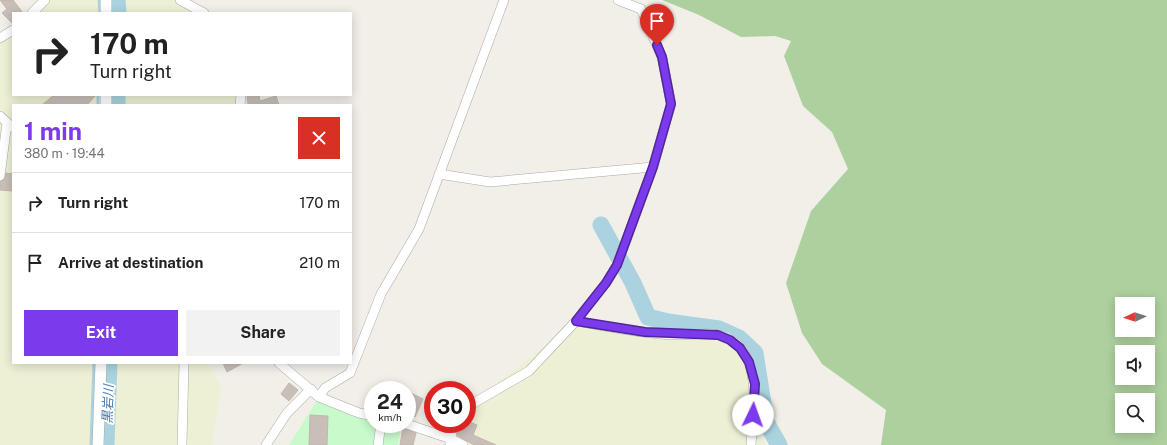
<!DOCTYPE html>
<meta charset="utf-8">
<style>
:root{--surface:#fff;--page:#f2f2f2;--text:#222;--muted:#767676;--line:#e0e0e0;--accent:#7c3aed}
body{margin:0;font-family:"Public Sans","Noto Sans JP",sans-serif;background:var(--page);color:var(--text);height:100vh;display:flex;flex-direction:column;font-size:15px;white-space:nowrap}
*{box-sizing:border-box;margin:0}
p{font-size:13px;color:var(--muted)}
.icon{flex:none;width:22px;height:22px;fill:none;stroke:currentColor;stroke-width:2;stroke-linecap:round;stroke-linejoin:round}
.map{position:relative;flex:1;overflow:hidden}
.side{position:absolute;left:12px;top:104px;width:340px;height:260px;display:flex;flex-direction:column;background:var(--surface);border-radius:0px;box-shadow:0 2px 10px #0003}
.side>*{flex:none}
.hud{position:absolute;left:12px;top:12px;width:340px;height:84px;border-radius:0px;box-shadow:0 2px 10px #0003;background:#fff;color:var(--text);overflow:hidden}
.needle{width:26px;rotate:266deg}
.controls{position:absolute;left:1115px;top:297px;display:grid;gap:8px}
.controls a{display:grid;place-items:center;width:40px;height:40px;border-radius:0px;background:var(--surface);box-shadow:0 2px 10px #0003;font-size:20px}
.speed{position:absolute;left:364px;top:381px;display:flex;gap:8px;font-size:20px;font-weight:700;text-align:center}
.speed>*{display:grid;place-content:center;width:52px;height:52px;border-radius:50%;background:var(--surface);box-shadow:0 2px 10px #0003;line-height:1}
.speed small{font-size:10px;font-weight:400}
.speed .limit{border:6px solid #d22;background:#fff;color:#111}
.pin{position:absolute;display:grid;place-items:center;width:34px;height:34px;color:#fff;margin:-41px -17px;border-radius:50% 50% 50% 0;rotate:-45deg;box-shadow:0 0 4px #0007}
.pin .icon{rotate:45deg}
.me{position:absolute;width:44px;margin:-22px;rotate:3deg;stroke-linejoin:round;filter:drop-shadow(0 0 3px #0008)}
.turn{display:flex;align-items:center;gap:14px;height:84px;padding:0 12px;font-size:18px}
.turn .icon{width:52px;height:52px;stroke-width:2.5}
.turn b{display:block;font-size:28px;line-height:34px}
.round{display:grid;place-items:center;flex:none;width:42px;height:42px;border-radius:0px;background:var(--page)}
.head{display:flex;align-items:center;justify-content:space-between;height:68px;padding:0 12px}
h1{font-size:24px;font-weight:700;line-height:30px;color:var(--accent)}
.primary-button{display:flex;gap:8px;margin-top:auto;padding:8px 12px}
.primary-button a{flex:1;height:46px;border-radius:0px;background:var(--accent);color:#fff;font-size:16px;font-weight:700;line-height:46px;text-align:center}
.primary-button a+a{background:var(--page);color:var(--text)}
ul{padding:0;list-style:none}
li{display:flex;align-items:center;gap:12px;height:60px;padding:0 12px;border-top:1px solid var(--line)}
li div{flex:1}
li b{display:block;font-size:15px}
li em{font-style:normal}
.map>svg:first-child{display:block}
</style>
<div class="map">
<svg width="1167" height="445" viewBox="0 0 1167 445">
<rect width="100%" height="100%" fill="#f2efe9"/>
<!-- farmland -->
<path fill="#eef0d5" d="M45,0H181L206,13H32Z
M13,30V95H241L240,105H13V363H208L221,387L212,445H0V38Z
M576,321L730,340L749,362L748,425L767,445H450L453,424H467V407Z"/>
<!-- forest -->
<path fill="#add19e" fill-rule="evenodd" d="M662,0H1167V445H881L886,410L822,364L802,333L786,283L811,211L848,169L832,132L803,106L784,56L791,41L775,36L741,37L699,15ZM1122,304H1148V330H1122ZM1122,352H1148V378H1122ZM1122,400H1148V426H1122Z"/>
<!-- park -->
<path fill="#c8facc" d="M319,397L373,416V424H402L398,445H289Z"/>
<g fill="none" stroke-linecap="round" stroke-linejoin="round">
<!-- stream -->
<path stroke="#aad3df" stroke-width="3" d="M99,0L100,13
M98,105V95
M91,445L94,363"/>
<!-- river -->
<path stroke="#aad3df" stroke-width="17" d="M117,0L118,13
M117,105V95
M601,225L633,283L648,317L668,322L719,329L739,338L755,353L766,422L779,445
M106,445L109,363"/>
</g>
<!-- building -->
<path fill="#c7bfb8" stroke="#c4b6ab" d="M0,0H13L23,13H13V24L2,13L7,9Z
M54,95H96L87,105H42Z
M247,95H259L260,101L276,96L279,105H248Z
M6,173L13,174V191L0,190V182L5,179Z
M223,363H243L227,372Z
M289,383L298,390L289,401L281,394Z
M409,392L423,399L415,417L407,413V398Z
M310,415L328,416L327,445H309Z
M433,421V424H447L446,431L432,425Z
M467,421L477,425L473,435L496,445H474L457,435L460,424H467Z
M403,428L416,433L413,445H400Z"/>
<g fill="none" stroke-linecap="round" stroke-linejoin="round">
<!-- minor casing -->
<g stroke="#a9a9a9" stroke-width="10">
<path id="minor" d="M180,0L204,13
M32,13L45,0
M0,38L13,30
M240,105L241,95
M0,116L12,127
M439,174L490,182L653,167
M0,176L7,123
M576,321C610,327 644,334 679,335C692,335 706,332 719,335C765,346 753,411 751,445
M279,363L319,397L359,413L373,416
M319,397L325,388L350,373L381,294L419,229L504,0
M467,407L529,371L576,321L606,283L617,265L653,167L671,104L662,57L641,9L618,0
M407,424L451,439L463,445
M450,444L453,424
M182,445L184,363
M266,445L287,413L311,389
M378,445L381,424"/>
</g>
<!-- tertiary casing -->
<g stroke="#a9a9a9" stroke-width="12">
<path id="tertiary" d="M106,0V13
M106,105V95
M98,445L101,363"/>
</g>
<!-- minor -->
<use href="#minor" stroke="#fff" stroke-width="9"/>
<!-- tertiary -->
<use href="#tertiary" stroke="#fff" stroke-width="11"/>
</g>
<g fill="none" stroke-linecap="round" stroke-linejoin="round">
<!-- route casing -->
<g stroke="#51269a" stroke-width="10">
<path id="route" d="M657,45L662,57L671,104L653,167L617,265L606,283L576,321L645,332L718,335L730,340L740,348L749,362L755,384L753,415"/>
</g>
<!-- route -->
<use href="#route" stroke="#7c3aed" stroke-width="7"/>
</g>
<g text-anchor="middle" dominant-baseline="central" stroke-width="3.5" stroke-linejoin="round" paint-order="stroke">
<!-- water labels -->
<g font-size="13" font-style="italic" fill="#4a7aab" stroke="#fff">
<text transform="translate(108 404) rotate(-88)">黒岩川</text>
</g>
</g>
</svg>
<div class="controls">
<a><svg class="needle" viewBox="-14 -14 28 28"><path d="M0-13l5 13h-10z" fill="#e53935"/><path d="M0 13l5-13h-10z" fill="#767676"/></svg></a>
<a><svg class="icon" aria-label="sound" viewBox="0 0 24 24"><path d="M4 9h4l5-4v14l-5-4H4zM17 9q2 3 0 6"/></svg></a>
<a><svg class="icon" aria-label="search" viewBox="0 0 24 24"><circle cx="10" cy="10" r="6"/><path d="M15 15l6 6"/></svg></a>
</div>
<div class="speed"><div>24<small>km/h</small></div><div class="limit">30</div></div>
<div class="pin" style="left:657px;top:45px;background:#d93025"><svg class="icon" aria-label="arrive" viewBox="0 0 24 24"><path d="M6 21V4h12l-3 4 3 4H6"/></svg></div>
<svg class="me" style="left:753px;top:415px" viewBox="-20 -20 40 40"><circle r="19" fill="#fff"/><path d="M0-13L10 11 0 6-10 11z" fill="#7c3aed"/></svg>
<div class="hud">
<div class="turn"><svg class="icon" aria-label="right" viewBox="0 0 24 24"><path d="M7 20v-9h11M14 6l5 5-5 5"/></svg><div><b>170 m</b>Turn right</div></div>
</div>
<section class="side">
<div class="head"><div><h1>1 min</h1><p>380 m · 19:44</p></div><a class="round" style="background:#d93025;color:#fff"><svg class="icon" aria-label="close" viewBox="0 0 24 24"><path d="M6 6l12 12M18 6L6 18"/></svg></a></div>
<ul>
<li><svg class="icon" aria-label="right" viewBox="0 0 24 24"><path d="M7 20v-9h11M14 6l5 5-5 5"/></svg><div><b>Turn right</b></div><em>170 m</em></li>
<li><svg class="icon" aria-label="arrive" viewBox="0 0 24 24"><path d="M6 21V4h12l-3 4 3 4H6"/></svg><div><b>Arrive at destination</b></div><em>210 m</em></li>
</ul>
<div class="primary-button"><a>Exit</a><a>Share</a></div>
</section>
</div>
